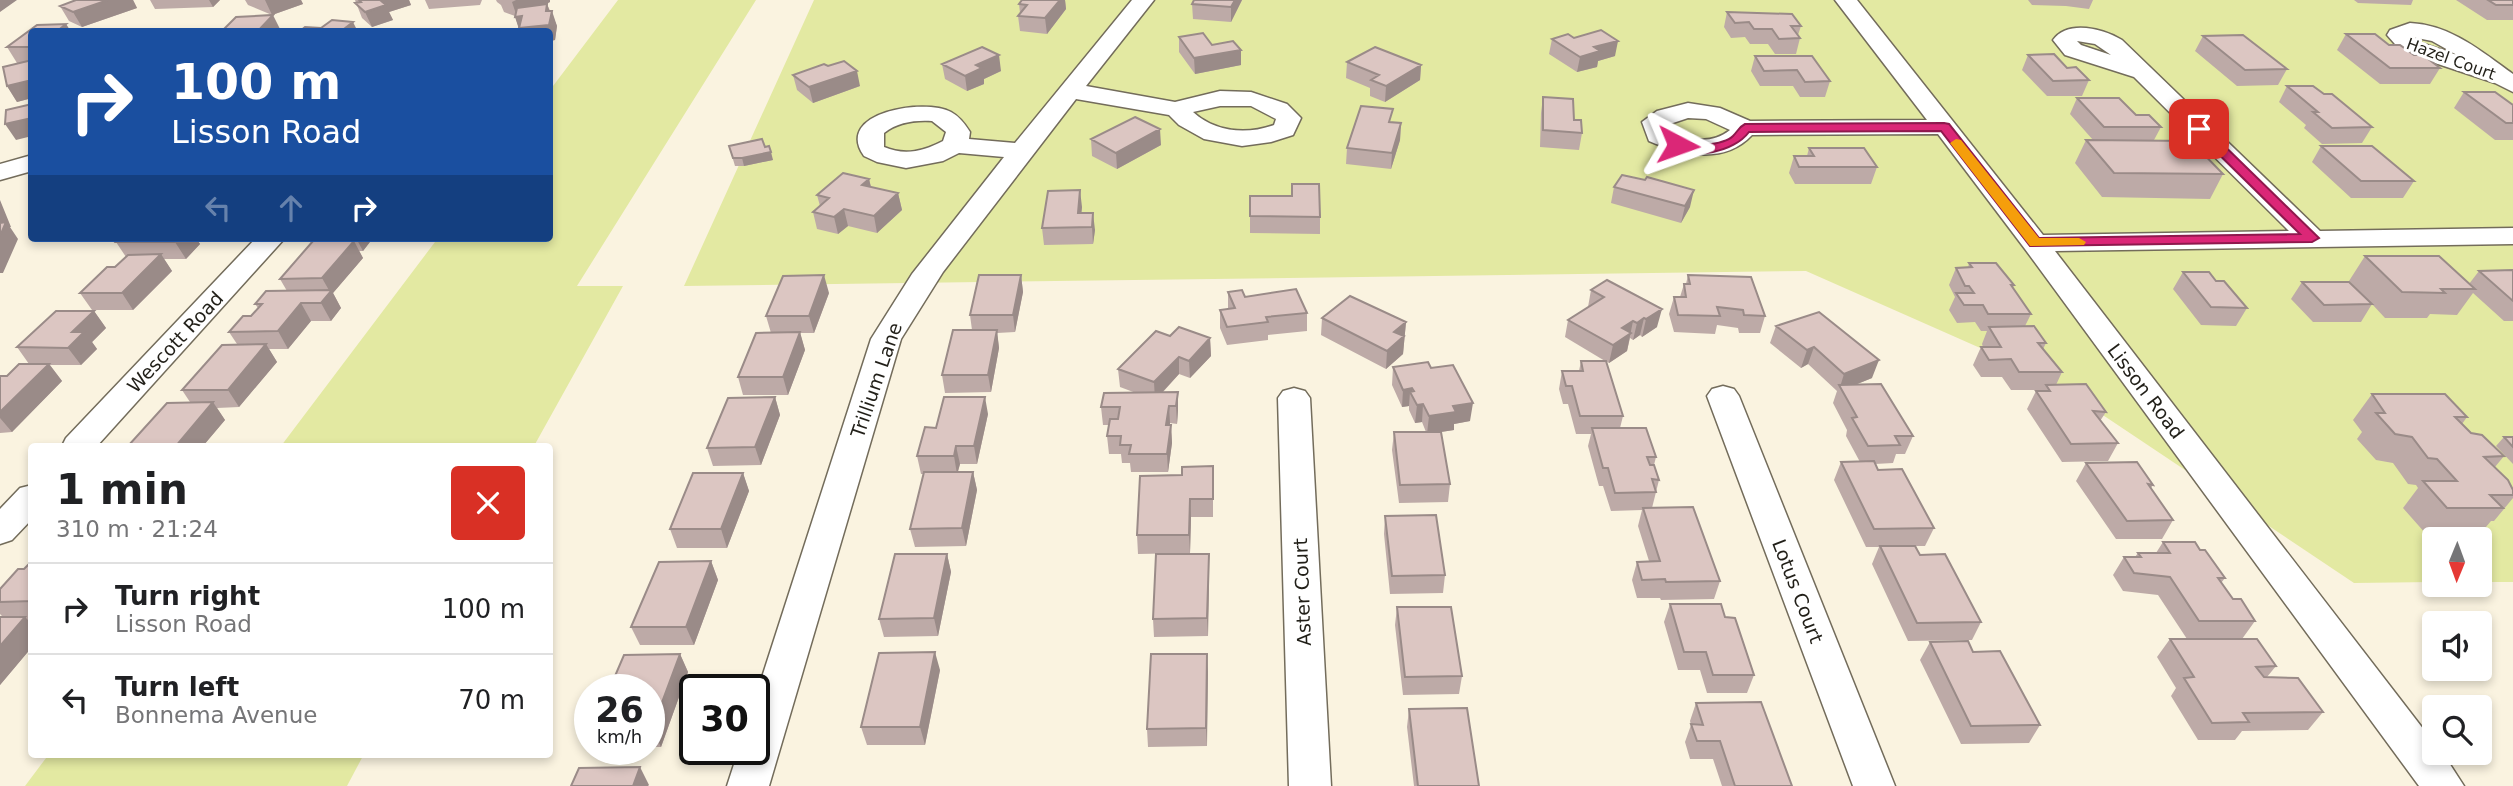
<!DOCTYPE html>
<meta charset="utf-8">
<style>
:root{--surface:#fff;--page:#f6f6f6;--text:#202124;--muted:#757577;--line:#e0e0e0}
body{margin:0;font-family:"DejaVu Sans",sans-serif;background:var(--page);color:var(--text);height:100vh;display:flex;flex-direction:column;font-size:26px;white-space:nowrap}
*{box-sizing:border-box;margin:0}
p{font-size:23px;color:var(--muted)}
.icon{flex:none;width:38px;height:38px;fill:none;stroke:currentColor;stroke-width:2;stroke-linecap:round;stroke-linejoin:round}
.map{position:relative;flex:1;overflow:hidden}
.panel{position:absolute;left:28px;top:443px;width:525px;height:315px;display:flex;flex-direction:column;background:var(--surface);border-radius:7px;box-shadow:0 4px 10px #0003}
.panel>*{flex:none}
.guide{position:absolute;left:28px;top:28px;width:525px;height:214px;border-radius:7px;box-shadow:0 4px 10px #0003;background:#1a4fa0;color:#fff;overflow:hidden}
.needle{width:46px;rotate:181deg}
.buttons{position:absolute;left:2422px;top:527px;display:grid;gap:14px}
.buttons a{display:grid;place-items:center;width:70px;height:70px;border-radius:7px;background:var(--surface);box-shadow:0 4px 10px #0003;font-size:35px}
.speed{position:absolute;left:574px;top:674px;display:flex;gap:14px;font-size:35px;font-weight:700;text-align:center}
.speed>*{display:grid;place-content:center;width:91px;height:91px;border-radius:50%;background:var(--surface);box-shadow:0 4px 10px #0003;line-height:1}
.speed small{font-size:18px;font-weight:400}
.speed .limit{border:4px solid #111;border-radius:10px;background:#fff;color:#111}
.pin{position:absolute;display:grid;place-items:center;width:60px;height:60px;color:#fff;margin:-30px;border-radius:14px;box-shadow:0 4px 10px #0006}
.me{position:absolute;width:77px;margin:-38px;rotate:94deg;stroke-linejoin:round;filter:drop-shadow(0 0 5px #0008)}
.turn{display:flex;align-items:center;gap:24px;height:147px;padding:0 28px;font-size:32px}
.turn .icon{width:91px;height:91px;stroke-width:2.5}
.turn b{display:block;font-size:49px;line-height:60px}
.lanes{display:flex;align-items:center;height:66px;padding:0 28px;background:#0003;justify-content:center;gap:35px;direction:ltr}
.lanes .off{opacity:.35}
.round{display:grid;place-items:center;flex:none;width:74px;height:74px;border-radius:7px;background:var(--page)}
.summary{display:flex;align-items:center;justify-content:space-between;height:119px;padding:0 28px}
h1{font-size:42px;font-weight:800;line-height:52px}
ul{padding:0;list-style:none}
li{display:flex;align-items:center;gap:21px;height:91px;padding:0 28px;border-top:2px solid var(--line)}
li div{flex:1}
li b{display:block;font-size:26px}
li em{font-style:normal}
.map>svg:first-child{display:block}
</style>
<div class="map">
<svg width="2513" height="786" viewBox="0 0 2513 786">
<rect width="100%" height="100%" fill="#faf3e0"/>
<!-- green -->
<path fill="#e3e9a2" d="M618,0H756L577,286H623L534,446H281L438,238H550V90Z
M814,0H2513V582H2480V539H2434V582L2354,583L2046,377L1806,271L684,286Z
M49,754H364L347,786H25Z"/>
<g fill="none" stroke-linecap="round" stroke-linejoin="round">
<!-- minor casing -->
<g stroke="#736c5b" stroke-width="3">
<path id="minor" d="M1132,0H1154L1086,86L1175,102L1220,91L1251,92L1287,104L1301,118L1293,135L1271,142L1242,146L1204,139L1179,125L1169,115L1076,99L943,272L901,339L769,786H727L739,749H754V702L871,339L912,274L1004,157L959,153L943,161L906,168L877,162L864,156C833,112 925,98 951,112C960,117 965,124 970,132L969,139L1015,143ZM1220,106H1251L1276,119L1274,125C1246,135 1215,132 1193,112ZM932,121L946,132L943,141C924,151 905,156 884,147V133C898,122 915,120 932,121Z
M1835,0H1857L2043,235L2289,231L2134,77L2065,55L2053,40C2068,19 2104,29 2122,40L2320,231L2513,228V244L2055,251L2434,743V752H2442L2464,786H2419L2025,249L1938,134L1752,135C1724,165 1682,155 1649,141L1642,122L1657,111L1688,103L1720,108L1750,121L1927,120ZM2077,41L2095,44L2111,55L2081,45ZM1688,118L1706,119L1730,130C1711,145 1690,140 1669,132L1667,125Z
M2410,23C2451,25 2481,51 2513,74V92L2495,83L2402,52L2387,35L2390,30ZM2412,37L2432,41L2457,55L2418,42Z
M32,155V171L0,180V164Z
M256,238H285L97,446H62L66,438Z
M1723,386L1734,389L1739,396L1895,786H1853L1707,396L1712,389Z
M1294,388L1305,391L1310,398L1331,786H1289L1278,398L1283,391Z
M32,485V519L12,540L0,544V509L20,488Z"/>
</g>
<!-- minor -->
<use href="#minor" fill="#fff" fill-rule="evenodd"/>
</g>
<!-- wall -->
<path fill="#bdaaa7" d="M76,0H133L137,8L82,27L69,21L60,6Z
M150,0H220L213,7L155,9Z
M245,0H301L303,4L272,15L248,5Z
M355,0H409L411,5L389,12L393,20L372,27L362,18Z
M425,0H482L480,5L429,9Z
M496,0H550V2L544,5L547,4L557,26L555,40L550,41V32H520L515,16L504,12L501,5L497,2Z
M1022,0H1065L1066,9L1047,34L1020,31L1018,16L1020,13L1019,4Z
M1242,0L1231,22L1193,19L1192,4Z
M2028,0H2093L2089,9L2066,6L2032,5Z
M2354,0H2413L2411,5L2358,3Z
M2456,0H2513V20H2487Z
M1727,12L1801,26L1798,35L1800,38L1796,54H1775L1768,44H1750L1745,37L1731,38L1724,27Z
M66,24L71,32H32V98L17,102L7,86L3,67L22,63H17L7,47L37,25Z
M2346,34L2389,45L2440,68L2430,84H2380L2337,50Z
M2203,36L2287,69L2278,85L2237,86L2195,51Z
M1179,37L1212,45L1241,50V65L1195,74L1179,52Z
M1552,39L1615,56L1598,61L1597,67L1577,72L1549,54Z
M2028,55L2067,68L2089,80L2082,96H2047L2022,70Z
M1755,56L1830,81L1825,97H1800L1793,86H1760L1751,71Z
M1347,62L1421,65L1420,80L1385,102L1370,96V88L1346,78Z
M942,64L1001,71L984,79V84L967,91L945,79Z
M828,66L860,86L813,103L797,90L793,75Z
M2287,86L2324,94L2372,127L2362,143L2322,144L2304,128L2306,125L2279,102Z
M2464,92L2513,105V140H2495L2454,108Z
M1543,97L1574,120L1582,133L1579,150L1540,147L1541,113Z
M2077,98L2136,115L2161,127L2154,140L2223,174L2210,199L2102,197L2075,163L2086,140H2093L2070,114Z
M1392,122L1401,123L1400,140L1391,169L1346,164L1347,148Z
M1091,139L1161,145L1117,169L1092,156Z
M729,146L765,147L773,160L744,166H735Z
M2321,146L2414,181L2403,198H2351L2312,162Z
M1809,148L1877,167L1871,184H1795L1789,173L1794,156H1807Z
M869,179L871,187L898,193L902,210L877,233L848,226L838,234L817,229L813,212L820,206L817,195Z
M1292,184L1320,217V234L1250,233V196H1292Z
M1614,187L1690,207L1681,223L1611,203Z
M1082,207L1081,213L1095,230L1093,244L1044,245L1042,228Z
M196,238L200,244L186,259H164L172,271L133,310H92L80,293L115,267L126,257L116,242Z
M316,238H373L363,251H359L363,258L333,293L341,308L331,321H311L288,349H269L277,362L239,407L217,408L225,420L203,446H128L190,402L182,390L237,344L229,332L251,316L258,308L255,304L287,291L280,279L318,241Z
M2365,256L2469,284L2479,271L2513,270V321H2504L2473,293L2457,315L2430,314L2427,318H2385L2372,304L2361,322H2313L2291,299L2302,282L2368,301L2349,281Z
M1969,263L2014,285L2013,288L2031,314L2025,326L2046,343L2043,349L2062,372L2056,385L2106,412L2100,421L2118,443L2108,461L2062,462L2027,409L2036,391L2044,390H2011L2002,377H1981L1973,365L1981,347H1983L1982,344L1987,331H1981L1975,322L1957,323L1949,310L1955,297L1949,285L1956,268H1968Z
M2183,272L2216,281L2247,308L2236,326L2201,325L2173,289Z
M1021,275L1023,292L1015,332L997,333L999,348L991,392L945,393L942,375L972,330L970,315Z
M1688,275L1765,316L1760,333H1739L1738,328L1717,325L1715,334L1674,332L1669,314L1674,297H1680L1684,284H1686Z
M1607,280L1657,327L1642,337L1640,335L1633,340L1630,338L1627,351L1609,363L1606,361L1623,416L1620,428L1656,457L1654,465L1659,480L1652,508L1720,581L1714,599L1661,600L1660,598H1637L1632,580L1637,562L1649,561L1638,526L1642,510L1611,511L1603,486H1599L1588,446L1591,434H1576L1568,404H1563L1559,389L1562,371H1579L1581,361H1605L1565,337L1568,320L1588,307L1591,290Z
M1228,292L1307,313V331L1268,335V340L1227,345L1220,328V310L1228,309Z
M829,293L814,333H800L805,350L788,395H743L738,377L771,333L766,316Z
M94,311L106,328L92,342L97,349L81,365H50L62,381L12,432L0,433V376H7L29,364L17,347Z
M1322,318L1406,322L1403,354L1386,369L1321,335Z
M1776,326L1872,378L1855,385L1913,436L1905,454H1896L1893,463L1875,464L1878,470L1934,528L1925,546H1916L1920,555L1981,622L1972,640L1908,641L1872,564L1879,547H1866L1834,480L1841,462H1860L1846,436L1847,430L1833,403L1837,391L1808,364L1801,368L1770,343Z
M1170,336L1210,338L1211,356L1190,378L1179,374L1163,392H1178V410L1177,424L1170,423V425H1171L1172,443L1168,472H1131L1130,463H1122L1121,454H1109L1107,436L1109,425H1103L1101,407L1136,393L1120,387L1118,369Z
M1393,367L1431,368L1470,421L1454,424V430L1441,432L1450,484L1448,502L1399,503L1392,450L1394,432H1426L1422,422L1415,423L1409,410V406L1402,407L1392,385Z
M2372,394L2467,417L2462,424L2471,433L2504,456L2495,467L2513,490V498L2494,521H2491L2480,534H2426L2403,508L2418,488L2416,485L2408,484L2393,463L2376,460L2357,439L2362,432L2353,420Z
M775,397L780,415L761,465L713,466L707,448Z
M988,414L977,464H960L958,472H973L977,490L966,546L915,547L910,529L924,474H921L917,456L936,428Z
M2504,437H2513V464L2496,446Z
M2086,463L2153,485L2151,488L2173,520L2162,539H2116L2076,481Z
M1213,466V517H1191L1190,553L1138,554L1137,535L1182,475Z
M743,473L749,491L727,548H677L670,529Z
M1385,516L1445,575L1443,593L1390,594L1384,534Z
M2163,542L2200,550L2225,578L2221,583L2233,599L2255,621L2242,639H2187L2158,595L2123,591L2113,575L2124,557H2135L2138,553H2156Z
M947,554L951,572L938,636L884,637L879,619Z
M1209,554L1208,636L1154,637L1153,619Z
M32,561V620H27L32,624V647L0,685V617H3L0,614V589L24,569Z
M711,561L718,580L694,645H640L631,627Z
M1670,604L1725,617L1754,675L1747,693H1707L1700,670H1678L1664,622Z
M1397,607L1462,676L1459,694L1403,695L1395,625Z
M2170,639L2276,666L2267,677L2323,712L2308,730L2242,731L2235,740H2198L2171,696L2176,688L2157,657Z
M1930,642L1973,652L2040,725L2029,743L1961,744L1920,660Z
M680,654L688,672L661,747H649V690Z
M1207,654V746L1148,747L1147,729Z
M940,670L925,745H867L861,727Z
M1696,703L1792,786H1722L1713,759H1690L1685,742L1691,725L1690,721Z
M1409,709L1479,786H1414L1407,727Z"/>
<!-- shaded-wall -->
<path fill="#9a8b88" d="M0,0H17L0,12Z
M108,0H133L137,8L82,27L73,12Z
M209,0H220L213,7Z
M265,0H301L303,4L272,15Z
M379,0H409L411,5L389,12L393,20L372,27L365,12Z
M516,0H550V2L517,17L546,11L547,4L551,15L552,11L557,26L555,40L550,41V32H520L515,17H517L512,2Z
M1060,0H1065L1066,9L1047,34L1045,18Z
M1235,0H1242L1231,22V7Z
M273,15L281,31L280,32H257Z
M353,22L358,32H340Z
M66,24L71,32H56Z
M1618,41L1615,56L1598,61L1597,67L1577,72L1580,57L1594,47Z
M1241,50V65L1195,74L1194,58Z
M999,55L1001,71L984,79V84L967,91L965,76L976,65Z
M1421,65L1420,80L1385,102L1386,86Z
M857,71L860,86L813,103L809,87Z
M32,80V98L17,102L7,86Z
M32,118V136L16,140L5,124Z
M1401,123L1400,140L1391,169L1392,153Z
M1160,129L1161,145L1117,169L1116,153Z
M771,152L773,160L744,166L742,158Z
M869,179L873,196L862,185Z
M1080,190L1082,207L1080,227L1078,213Z
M1694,190L1690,207L1681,223L1685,206Z
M898,193L902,210L877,233L874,216Z
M0,200L11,227H10L18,239L3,273H0Z
M844,209L848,226L838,234L834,217Z
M1093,213L1095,230L1093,244L1092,227Z
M175,238H196L200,244L186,259L175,242Z
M356,238H373L363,251Z
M354,241L363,258L333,293L341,308L331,321L321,303L330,292L322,278Z
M161,254L172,271L133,310L122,293Z
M824,275L829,293L814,333L809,316Z
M1021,275L1023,292L1015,332L1013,315Z
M301,303L311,321L288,349L278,331Z
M1662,309L1657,327L1642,337L1646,319Z
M94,311L106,328L92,342L97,349L81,365L68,348L72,332Z
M1644,318L1640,335L1633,340L1637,323Z
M1633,321L1627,351L1609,363L1613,345L1622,328Z
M1406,322L1403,354L1386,369L1387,351L1394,332Z
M997,330L999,348L991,392L988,375Z
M800,332L805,350L788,395L783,377Z
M1210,338L1211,356L1190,378L1189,361Z
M266,344L277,362L239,407L228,390Z
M1814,347L1808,364L1801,368L1807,350Z
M1179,357V374L1155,400L1154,382Z
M1879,360L1872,378L1842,390L1840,387L1844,374Z
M49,364L62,381L12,432L0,418V412Z
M1412,388V395L1410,392L1409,406L1402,407L1403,390Z
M1178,392V410L1177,424L1176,406Z
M775,397L780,415L761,465L755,447Z
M985,397L988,414L977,464L974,446Z
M213,402L225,420L203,446H176Z
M1473,403L1470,421L1454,424V430L1427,434L1429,416L1453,406Z
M1423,404L1422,422L1415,423L1417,405Z
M1169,406L1170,423L1167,443L1166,425Z
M1171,425L1172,443L1168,472L1167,454Z
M956,446L960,464L957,474L954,456Z
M973,472L977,490L966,546L962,528Z
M743,473L749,491L727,548L721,529Z
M1190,499L1191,517L1190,553L1189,535Z
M947,554L951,572L938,636L934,618Z
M1209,554V572L1208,636L1207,618Z
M711,561L718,580L694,645L686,627Z
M25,617L32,624V647L0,685V646Z
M935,652L940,670L925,745L920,727Z
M680,654L688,672L661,747L652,729Z
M1207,654L1208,672L1207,746L1206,728Z
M640,767L649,785L648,786H633Z"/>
<!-- building -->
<path fill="#dcc6c2" stroke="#9a8b88" stroke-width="2" d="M76,0H108L73,12L60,6Z
M359,0H380L386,5L365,12L355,3L361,2Z
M1022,0H1060L1045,18L1018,16L1027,5L1019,4Z
M1194,0H1235L1231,7L1192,4Z
M2488,0H2513V5H2496Z
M547,4L546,11H552L549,25L519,28L522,16L515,17L517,8Z
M1727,12L1792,14L1801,26H1791L1800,38L1779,39L1772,29H1754L1749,22L1735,23Z
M273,15L257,32H221L236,17Z
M332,20L353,22L340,32H299L305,27L321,28Z
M66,24L56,32H32V47H7L37,25Z
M1601,30L1618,41L1594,47L1600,51L1580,57L1552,39L1568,34L1574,38Z
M1203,33L1212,45L1233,41L1241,50L1194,58L1179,37Z
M2346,34H2375L2389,45H2400L2414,55H2423L2440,68H2390Z
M2243,35L2287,69L2245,70L2203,36Z
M982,47L999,55L976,65L982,68L965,76L942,64Z
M1375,47L1421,65L1386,86L1371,80L1379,75L1347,62Z
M2054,54L2067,68L2076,67L2089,80L2053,81L2028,55Z
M1755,56H1812L1830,81L1805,82L1797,70L1764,71Z
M32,60V80L7,86L3,67Z
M844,61L857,71L809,87L793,75L824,64L828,66Z
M2287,86H2313L2324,94H2332L2372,127L2332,128L2313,112H2318Z
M2464,92H2495L2513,105V123H2506Z
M1543,97L1573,99L1574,120H1581L1582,133L1543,130Z
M2077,98H2119L2136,115H2149L2161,127H2104Z
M32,104V118L5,124L6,110Z
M1361,106L1393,109L1389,122L1401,123L1392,153L1347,148Z
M1135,117L1160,129L1116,153L1091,139Z
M762,139L765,147L769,146L771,152L742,158H733L729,146Z
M2086,140L2191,141L2223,174L2114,173Z
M2321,146H2372L2414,181H2361Z
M1809,148H1864L1877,167H1799L1794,156H1814Z
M843,173L869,179L862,185L898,193L874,216L844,209L834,217L813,212L829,198L817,195Z
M1622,175L1645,180L1647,177L1694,190L1685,206L1614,187Z
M1292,184H1319L1320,217L1250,216V196H1292Z
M1080,190L1078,213H1093L1092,227L1042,228L1048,191Z
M6,222L0,236V223Z
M120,238H179L175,242H116Z
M313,241H354L322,278L280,279Z
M161,254L122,293H80L107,267H115L128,255Z
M2365,256H2439L2475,289H2441L2445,293L2402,292Z
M1969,263H1996L2014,285H2011L2031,314H1988L1983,305H1964L1956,293H1974L1969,286H1965L1956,268L1972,267Z
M2513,270V301L2479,271Z
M2183,272H2209L2216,281H2224L2247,308L2211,307Z
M824,275L809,316H766L783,276Z
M979,275H1021L1013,315H970Z
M1688,275L1751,277L1765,316L1744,315L1743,310L1717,307L1720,316L1678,315L1674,297H1686L1684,284H1690Z
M1607,280L1662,309L1646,319L1644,318L1637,323L1633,321L1622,328L1631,333L1613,345L1568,320L1604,297L1591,290Z
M2302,282H2349L2372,304L2324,305Z
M1296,289L1307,313L1266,317L1268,322L1227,327L1220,310L1235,308L1228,292L1242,290L1245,297Z
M332,290L321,303H301L278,331L229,332L243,316H251L262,304H255L266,291Z
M1350,296L1406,322L1394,332L1404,336L1387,351L1322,318Z
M56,311H94L72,332H84L68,348L17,347Z
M1819,312L1879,360L1844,374L1814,347L1807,350L1776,326Z
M2034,326L2046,343H2038L2062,372H2019L2011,359L1989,360L1981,347H2001L1989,327Z
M1179,327L1210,338L1189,361L1179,357L1154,382L1118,369L1156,331L1170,336Z
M953,330H997L988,375H942Z
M800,332L783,377H738L756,333Z
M266,344L228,390H182L222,345Z
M1581,361H1606L1623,416H1580L1572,386H1566L1562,371H1583Z
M1428,362L1431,368L1453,365L1473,403L1453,406L1456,412L1429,416L1423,404L1417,405L1410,392L1414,391L1412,388L1403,390L1393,367Z
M19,364H49L0,412V376H7Z
M1881,384L1913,436H1895L1900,445L1868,446L1852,418L1857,417L1839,385Z
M2086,384L2106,412L2093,411L2118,443L2071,444L2036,391H2050L2046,385Z
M1178,392L1176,406H1169L1166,425H1171L1167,454H1129L1131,445H1120L1121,436H1107L1110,419H1118L1120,407H1101L1104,393Z
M2372,394H2445L2467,417H2455L2471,433L2482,435L2504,456L2484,457L2508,480L2513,490V495H2490L2503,508H2447L2423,481H2457L2437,459L2428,458L2412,437L2395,434L2376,413H2385Z
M775,397L755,447L707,448L728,398Z
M944,397H985L974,446H956L954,456H917L925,427L936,428Z
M213,402L176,446H128L167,403Z
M1592,428H1646L1656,457H1647L1650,465H1654L1659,480L1652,479L1656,492L1615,493L1608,468H1603Z
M1394,432H1441L1450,484L1400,485Z
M2504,437H2513V447Z
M1874,461L1878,470L1902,469L1934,528L1874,529L1841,462Z
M2137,462L2153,485L2148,484L2173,520L2127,521L2086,463Z
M1213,466V499H1190L1189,535H1137L1140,476L1182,475V467Z
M924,472H973L962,528L910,529Z
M693,473H743L721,529H670Z
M1693,507L1720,581L1666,582L1665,579L1642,580L1637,562L1660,561L1643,508Z
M1436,515L1445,575L1392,576L1385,516Z
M2163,542H2195L2200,550H2205L2225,578H2218L2233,599H2241L2255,621H2199L2170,577L2134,573L2124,557H2141L2138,553H2170Z
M1880,546H1915L1920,555L1945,554L1981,622L1917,623Z
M895,554H947L934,618L879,619Z
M1156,554H1209L1207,618L1153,619Z
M32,561V601L0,602V589L18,569H24Z
M711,561L686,627H631L659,562Z
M1670,604H1721L1725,617L1735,618L1754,675H1713L1706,652H1684Z
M1397,607H1451L1462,676L1405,677Z
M0,617H25L0,646Z
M2170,639H2257L2276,666L2256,667L2264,677L2298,678L2323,712L2243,713L2249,722L2212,723L2184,678L2194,677Z
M1968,641L1973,652L2000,651L2040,725L1971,726L1930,642Z
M935,652L920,727H861L879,653Z
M680,654L652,729H649V690H609L624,655Z
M1151,654H1207L1206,728L1147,729Z
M1761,702L1792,786H1735L1720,741H1697L1691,724L1703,725L1696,703Z
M1467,708L1479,786H1418L1409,709Z
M640,767L633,786H571L579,768Z"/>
<!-- route -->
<path fill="#db2777" stroke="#8e194d" stroke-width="2" d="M1944,123L1949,124L2039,238L2300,234L2195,131V126H2204L2319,238L2312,242L2030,246L1941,131L1749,132C1734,152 1693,161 1672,145C1681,138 1694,146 1705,145C1714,144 1727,142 1733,136C1738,131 1739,127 1745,124Z"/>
<!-- slow -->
<path fill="#f59e0b" d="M1956,139L1961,140L2039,238H2079L2086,242L2084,245L2030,246L1950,143Z"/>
<g text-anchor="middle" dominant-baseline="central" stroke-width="6" stroke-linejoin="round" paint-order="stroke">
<!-- far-street labels -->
<g font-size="16" fill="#211f18" stroke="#fff">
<text transform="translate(2451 59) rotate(20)">Hazel Court</text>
</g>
<!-- street labels -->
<g font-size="19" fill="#211f18" stroke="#fff">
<text transform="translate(175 342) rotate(-47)">Wescott Road</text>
<text transform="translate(876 380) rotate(-71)">Trillium Lane</text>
<text transform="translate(2146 391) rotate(53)">Lisson Road</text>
<text transform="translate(1798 591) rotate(69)">Lotus Court</text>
<text transform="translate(1302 592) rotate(-92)">Aster Court</text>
</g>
</g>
</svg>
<div class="buttons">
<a><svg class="needle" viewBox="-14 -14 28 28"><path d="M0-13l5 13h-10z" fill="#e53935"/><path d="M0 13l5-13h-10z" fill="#757577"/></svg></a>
<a><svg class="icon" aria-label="sound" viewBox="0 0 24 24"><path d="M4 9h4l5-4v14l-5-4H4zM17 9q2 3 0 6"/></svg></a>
<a><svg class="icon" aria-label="search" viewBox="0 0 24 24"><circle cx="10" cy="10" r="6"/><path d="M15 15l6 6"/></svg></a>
</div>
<div class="speed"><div>26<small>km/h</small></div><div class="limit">30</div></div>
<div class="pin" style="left:2199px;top:129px;background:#d93025"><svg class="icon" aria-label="arrive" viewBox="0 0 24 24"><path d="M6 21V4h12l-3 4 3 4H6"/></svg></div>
<svg class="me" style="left:1678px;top:145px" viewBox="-20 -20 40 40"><path d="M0-17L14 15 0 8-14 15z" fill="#db2777" stroke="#fff" stroke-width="4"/></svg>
<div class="guide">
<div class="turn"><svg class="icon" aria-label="right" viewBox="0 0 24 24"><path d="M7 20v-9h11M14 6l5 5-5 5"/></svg><div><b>100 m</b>Lisson Road</div></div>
<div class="lanes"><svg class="icon off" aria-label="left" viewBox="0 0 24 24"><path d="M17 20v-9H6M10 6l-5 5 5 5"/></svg><svg class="icon off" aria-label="ahead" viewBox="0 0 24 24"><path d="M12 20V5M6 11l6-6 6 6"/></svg><svg class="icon" aria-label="right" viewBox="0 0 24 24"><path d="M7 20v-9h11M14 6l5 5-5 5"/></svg></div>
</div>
<section class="panel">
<div class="summary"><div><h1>1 min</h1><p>310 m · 21:24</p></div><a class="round" style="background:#d93025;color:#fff"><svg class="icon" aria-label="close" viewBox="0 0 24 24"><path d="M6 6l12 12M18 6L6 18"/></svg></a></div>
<ul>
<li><svg class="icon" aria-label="right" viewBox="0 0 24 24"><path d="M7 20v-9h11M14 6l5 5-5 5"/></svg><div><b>Turn right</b><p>Lisson Road</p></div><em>100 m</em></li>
<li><svg class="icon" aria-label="left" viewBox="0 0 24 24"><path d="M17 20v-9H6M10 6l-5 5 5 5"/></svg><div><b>Turn left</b><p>Bonnema Avenue</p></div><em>70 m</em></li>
</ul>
</section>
</div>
